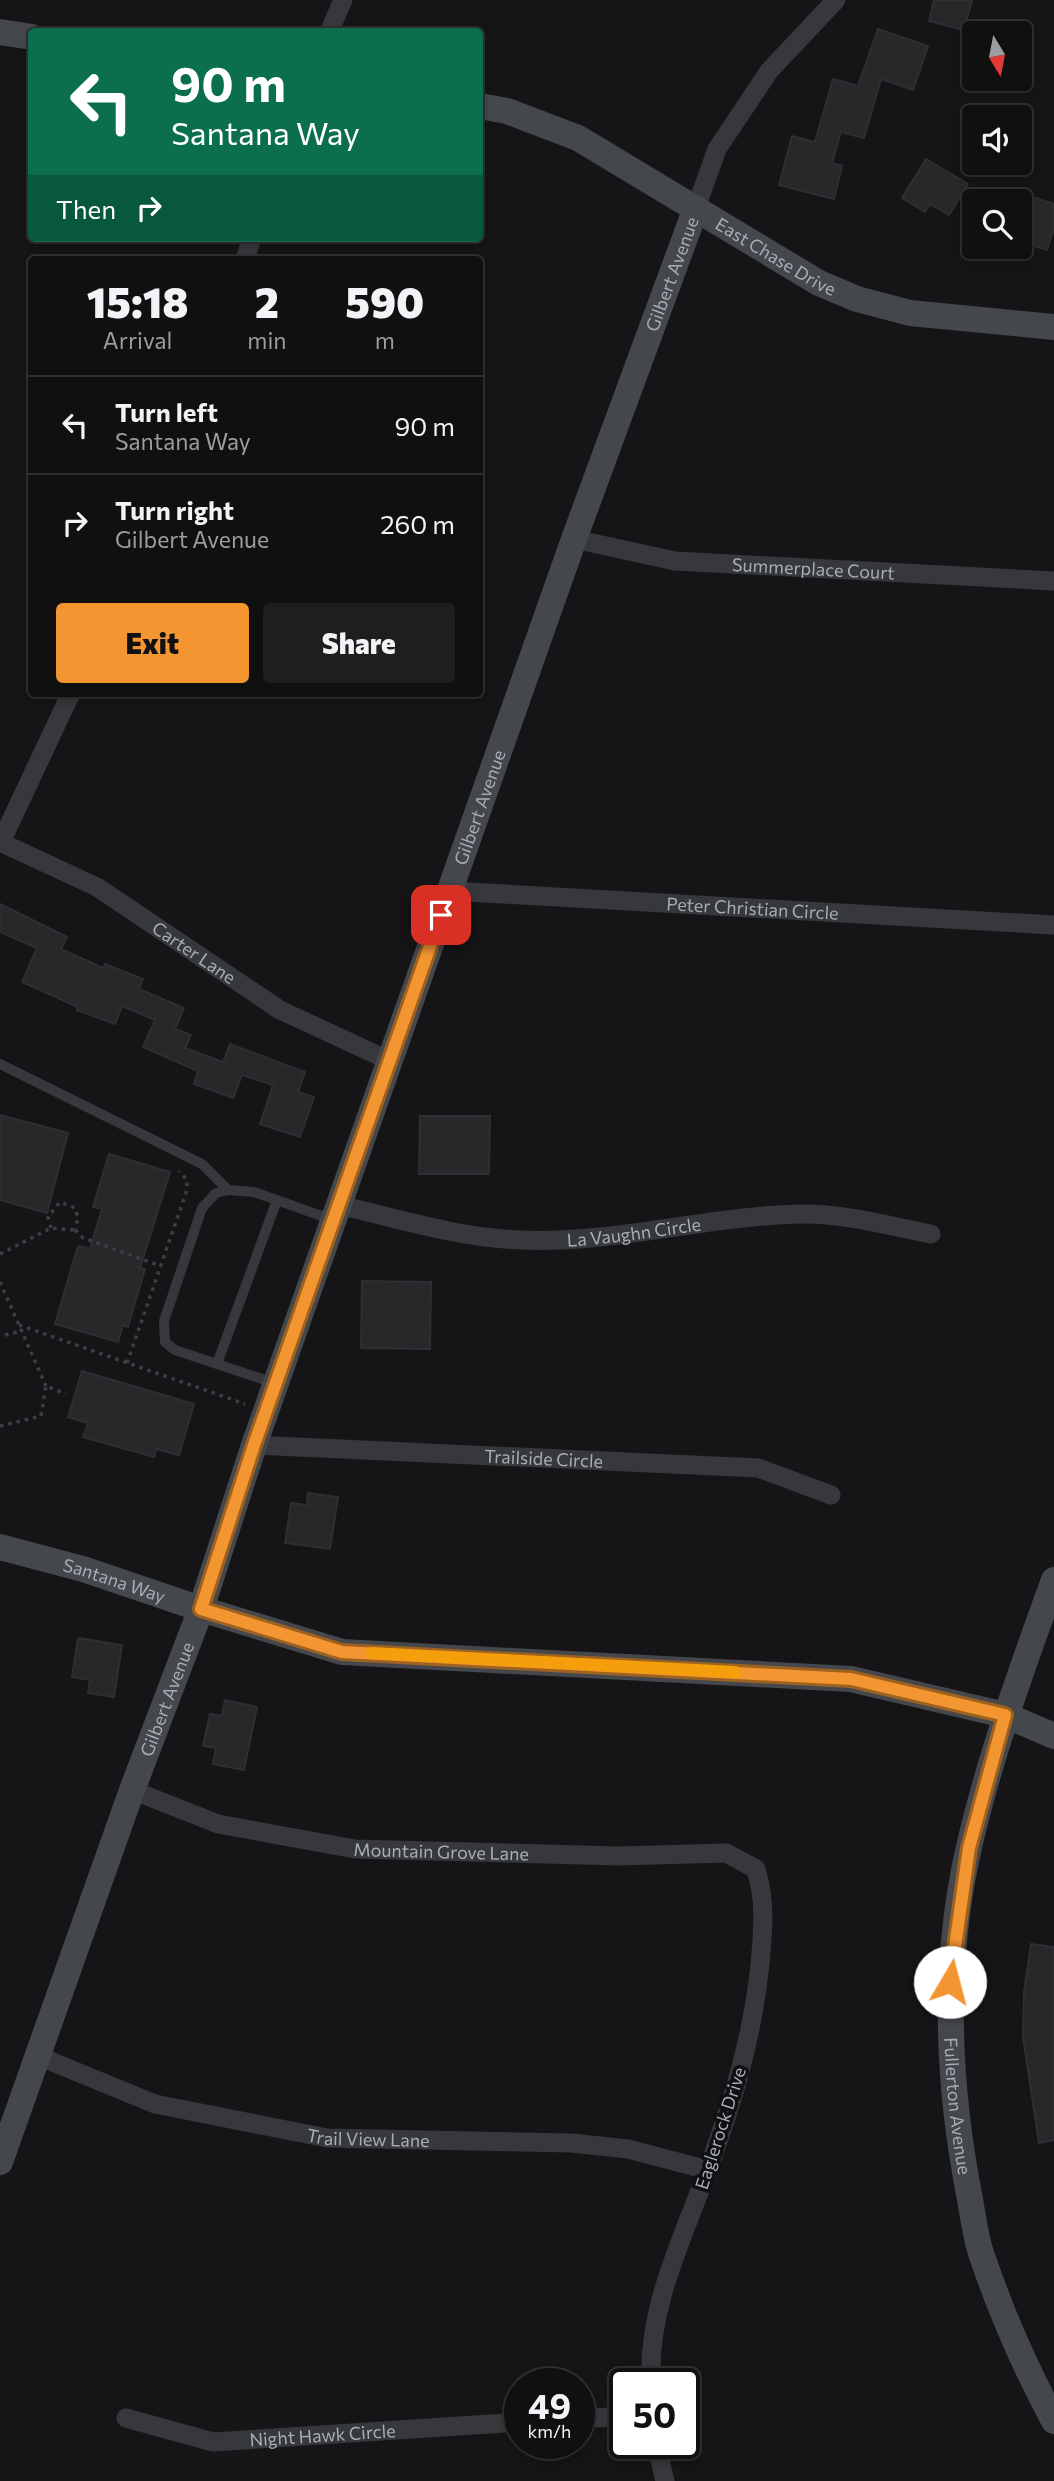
<!DOCTYPE html>
<style>
:root{--surface:#101011;--page:#1e1e1f;--text:#f1f3f6;--muted:#9c9d9f;--line:#303031;--accent:#f39631}
body{margin:0;font-family:Commissioner,sans-serif;background:var(--page);color:var(--text);height:100vh;display:flex;flex-direction:column;font-size:26px;white-space:nowrap}
*{box-sizing:border-box;margin:0}
p{font-size:23px;color:var(--muted)}
.icon{flex:none;width:38px;height:38px;fill:none;stroke:currentColor;stroke-width:2;stroke-linecap:round;stroke-linejoin:round}
.map{position:relative;flex:1;overflow:hidden}
.side{position:absolute;left:28px;top:256px;width:455px;height:441px;display:flex;flex-direction:column;background:var(--surface);border-radius:7px;box-shadow:0 4px 10px #0003,0 0 0 2px var(--line)}
.side>*{flex:none}
.guide{position:absolute;left:28px;top:28px;width:455px;height:214px;border-radius:7px;box-shadow:0 4px 10px #0003,0 0 0 2px var(--line);background:#0b6e4f;color:#fff;overflow:hidden}
.needle{width:46px;rotate:170deg}
.tools{position:absolute;left:962px;top:21px;display:grid;gap:14px}
.tools a{display:grid;place-items:center;width:70px;height:70px;border-radius:7px;background:var(--surface);box-shadow:0 4px 10px #0003,0 0 0 2px var(--line);font-size:35px}
.speed{position:absolute;left:504px;top:2368px;display:flex;gap:14px;font-size:35px;font-weight:700;text-align:center}
.speed>*{display:grid;place-content:center;width:91px;height:91px;border-radius:50%;background:var(--surface);box-shadow:0 4px 10px #0003,0 0 0 2px var(--line);line-height:1}
.speed small{font-size:18px;font-weight:400}
.speed .limit{border:4px solid #111;border-radius:10px;background:#fff;color:#111}
.pin{position:absolute;display:grid;place-items:center;width:60px;height:60px;color:#fff;margin:-30px;border-radius:14px;box-shadow:0 4px 10px #0006}
.me{position:absolute;width:77px;margin:-38px;rotate:8deg;stroke-linejoin:round;filter:drop-shadow(0 0 5px #0008)}
.turn{display:flex;align-items:center;gap:24px;height:147px;padding:0 28px;font-size:32px}
.turn .icon{width:91px;height:91px;stroke-width:2.5}
.turn b{display:block;font-size:49px;line-height:60px}
.then{display:flex;align-items:center;height:66px;padding:0 28px;background:#0003;gap:14px;font-size:26px}
.eta{display:flex;justify-content:space-evenly;align-items:center;height:119px;text-align:center}
.eta b{font-size:42px;font-weight:800;line-height:49px}
.action{display:flex;gap:14px;margin-top:auto;padding:14px 28px}
.action a{flex:1;height:80px;border-radius:7px;background:var(--accent);color:#111;font-size:28px;font-weight:800;line-height:80px;text-align:center}
.action a+a{background:var(--page);color:var(--text)}
ul{padding:0;list-style:none}
li{display:flex;align-items:center;gap:21px;height:98px;padding:0 28px;border-top:2px solid var(--line)}
li div{flex:1}
li b{display:block;font-size:26px}
li em{font-style:normal}
.map>svg:first-child{display:block}
</style>
<div class="map">
<svg width="1054" height="2481" viewBox="0 0 1054 2481">
<rect width="100%" height="100%" fill="#151517"/>
<!-- building -->
<path fill="#28282b" stroke="#2f2f33" stroke-width="2" d="M934,0H972L964,30L929,21Z
M878,29L928,46L913,90L881,79L864,138L841,132L832,163L842,166L834,199L779,185L792,136L815,142L833,79L858,86Z
M926,159L968,184L949,215L930,204L925,212L902,198Z
M1020,193L1054,204V228L1047,250L1020,241Z
M0,904L67,937L61,949L103,968L105,964L143,979L139,989L184,1008L175,1029L191,1035L185,1048L223,1062L230,1044L305,1072L298,1092L314,1097L300,1137L260,1124L273,1085L242,1075L233,1098L194,1084L198,1071L143,1047L155,1020L122,1006L115,1024L77,1010L78,1007L22,982L37,948L0,932Z
M0,1115L68,1133L47,1213L0,1200Z
M420,1116H490L489,1174H419Z
M109,1154L170,1172L140,1268L145,1269L128,1327L123,1325L118,1342L55,1324L78,1246L90,1249L102,1209L93,1207Z
M362,1281L431,1282L430,1349L361,1348Z
M82,1371L194,1404L179,1455L156,1449L154,1457L83,1437L88,1423L68,1417Z
M308,1493L338,1497L330,1549L285,1543L291,1503L307,1505Z
M78,1638L122,1645L114,1697L88,1693L90,1680L72,1677Z
M225,1700L257,1707L244,1770L213,1764L216,1748L203,1746L210,1714L222,1716Z
M1031,1944L1054,1947V2140L1039,2143L1023,2037L1024,1992Z"/>
<g fill="none" stroke-linecap="round" stroke-linejoin="round">
<!-- path -->
<path stroke="#3c3f43" stroke-width="3.5" stroke-dasharray="3.5 5" stroke-linecap="butt" d="M51,1228L48,1217L60,1202L75,1208L78,1218L75,1230
M75,1230L83,1238L161,1266
M0,1254L51,1228L75,1230
M0,1282L46,1386
M19,1325L245,1404
M5,1335L22,1331
M127,1363L187,1190V1180L179,1171
M0,1426L41,1416L46,1386L66,1394"/>
<!-- lane -->
<path stroke="#36383c" stroke-width="10" d="M0,1064L202,1164L228,1190
M217,1364L277,1200
M274,1383L175,1350L165,1342L164,1321L202,1208L216,1193L228,1190L254,1192L333,1220"/>
<!-- street -->
<g stroke="#36383c" stroke-width="19">
<path d="M329,32L343,0"/>
<path d="M696,208L717,149L769,71L836,0"/>
<path d="M245,259L252,238"/>
<path id="s1" d="M574,539L675,561L1054,581"/>
<path id="s2" d="M0,842L97,887L280,1010L390,1061"/>
<path d="M1,842L71,693"/>
<path id="s3" d="M450,891L1054,925"/>
<path id="s4" d="M339,1205C399,1219 459,1238 521,1240C614,1244 707,1216 800,1214C843,1213 889,1226 931,1234"/>
<path id="s5" d="M254,1445L758,1468L831,1495"/>
<path id="s6" d="M132,1790L218,1824L355,1849L619,1856L726,1853L756,1869C766,1902 763,1930 760,1964C753,2035 733,2102 708,2169C683,2238 647,2308 651,2384"/>
<path id="s7" d="M38,2056L155,2104L327,2138L572,2143L628,2149L708,2170"/>
<path id="s8" d="M126,2418L213,2442L520,2422"/>
<path d="M579,2419L625,2416"/>
<path d="M656,2443L665,2481"/>
</g>
<!-- secondary -->
<g stroke="#44474c" stroke-width="26">
<path d="M0,32L32,37"/>
<path id="s9" d="M480,106L507,111L578,138L819,283L857,299L910,313L1054,327"/>
<path id="s10" d="M0,1547L83,1569L201,1609L342,1652L851,1679L1005,1715L1054,1736"/>
<path id="s11" d="M1054,1580C1022,1668 990,1756 969,1847C943,1960 947,2080 969,2194C973,2214 975,2237 982,2256C1001,2312 1026,2369 1054,2421"/>
<path id="s12" d="M0,2162L132,1790L201,1609L254,1445L574,539L696,208"/>
</g>
</g>
<g fill="none" stroke-linecap="round" stroke-linejoin="round">
<!-- route casing -->
<g stroke="#9e6220" stroke-width="18">
<path id="route" d="M441,915L254,1445L201,1609L342,1652L851,1679L1005,1715L969,1848L950,1982"/>
</g>
<!-- route -->
<use href="#route" stroke="#f39631" stroke-width="12"/>
<!-- slow -->
<path stroke="#f59e0b" stroke-width="12" d="M371,1653L735,1672"/>
</g>
<g text-anchor="middle" dominant-baseline="central" stroke-width="7" stroke-linejoin="round" paint-order="stroke">
<!-- street labels -->
<g font-size="18" fill="#a7aeb7" stroke="#101012">
<text stroke="none"><textPath href="#s9" startOffset="334">East Chase Drive</textPath></text>
<text stroke="none"><textPath href="#s12" startOffset="2004">Gilbert Avenue</textPath></text>
<text stroke="none"><textPath href="#s1" startOffset="242">Summerplace Court</textPath></text>
<text stroke="none"><textPath href="#s12" startOffset="1437">Gilbert Avenue</textPath></text>
<text stroke="none"><textPath href="#s3" startOffset="303">Peter Christian Circle</textPath></text>
<text stroke="none"><textPath href="#s2" startOffset="224">Carter Lane</textPath></text>
<text stroke="none"><textPath href="#s4" startOffset="299">La Vaughn Circle</textPath></text>
<text stroke="none"><textPath href="#s5" startOffset="290">Trailside Circle</textPath></text>
<text stroke="none"><textPath href="#s10" startOffset="119">Santana Way</textPath></text>
<text stroke="none"><textPath href="#s12" startOffset="492">Gilbert Avenue</textPath></text>
<text stroke="none"><textPath href="#s6" startOffset="318">Mountain Grove Lane</textPath></text>
<text stroke="none"><textPath href="#s11" startOffset="541">Fullerton Avenue</textPath></text>
<text transform="translate(720 2128) rotate(-72)">Eaglerock Drive</text>
<text stroke="none"><textPath href="#s7" startOffset="343">Trail View Lane</textPath></text>
<text stroke="none"><textPath href="#s8" startOffset="200">Night Hawk Circle</textPath></text>
</g>
</g>
</svg>
<div class="tools">
<a><svg class="needle" viewBox="-14 -14 28 28"><path d="M0-13l5 13h-10z" fill="#e53935"/><path d="M0 13l5-13h-10z" fill="#9c9d9f"/></svg></a>
<a><svg class="icon" aria-label="sound" viewBox="0 0 24 24"><path d="M4 9h4l5-4v14l-5-4H4zM17 9q2 3 0 6"/></svg></a>
<a><svg class="icon" aria-label="search" viewBox="0 0 24 24"><circle cx="10" cy="10" r="6"/><path d="M15 15l6 6"/></svg></a>
</div>
<div class="speed"><div>49<small>km/h</small></div><div class="limit">50</div></div>
<div class="pin" style="left:441px;top:915px;background:#d93025"><svg class="icon" aria-label="arrive" viewBox="0 0 24 24"><path d="M6 21V4h12l-3 4 3 4H6"/></svg></div>
<svg class="me" style="left:950px;top:1982px" viewBox="-20 -20 40 40"><circle r="19" fill="#fff"/><path d="M0-13L10 11 0 6-10 11z" fill="#f39631"/></svg>
<div class="guide">
<div class="turn"><svg class="icon" aria-label="left" viewBox="0 0 24 24"><path d="M17 20v-9H6M10 6l-5 5 5 5"/></svg><div><b>90 m</b>Santana Way</div></div>
<div class="then">Then<svg class="icon" aria-label="right" viewBox="0 0 24 24"><path d="M7 20v-9h11M14 6l5 5-5 5"/></svg></div>
</div>
<section class="side">
<div class="eta">
<div><b>15:18</b><p>Arrival</p></div>
<div><b>2</b><p>min</p></div>
<div><b>590</b><p>m</p></div>
</div>
<ul>
<li><svg class="icon" aria-label="left" viewBox="0 0 24 24"><path d="M17 20v-9H6M10 6l-5 5 5 5"/></svg><div><b>Turn left</b><p>Santana Way</p></div><em>90 m</em></li>
<li><svg class="icon" aria-label="right" viewBox="0 0 24 24"><path d="M7 20v-9h11M14 6l5 5-5 5"/></svg><div><b>Turn right</b><p>Gilbert Avenue</p></div><em>260 m</em></li>
</ul>
<div class="action"><a>Exit</a><a>Share</a></div>
</section>
</div>
